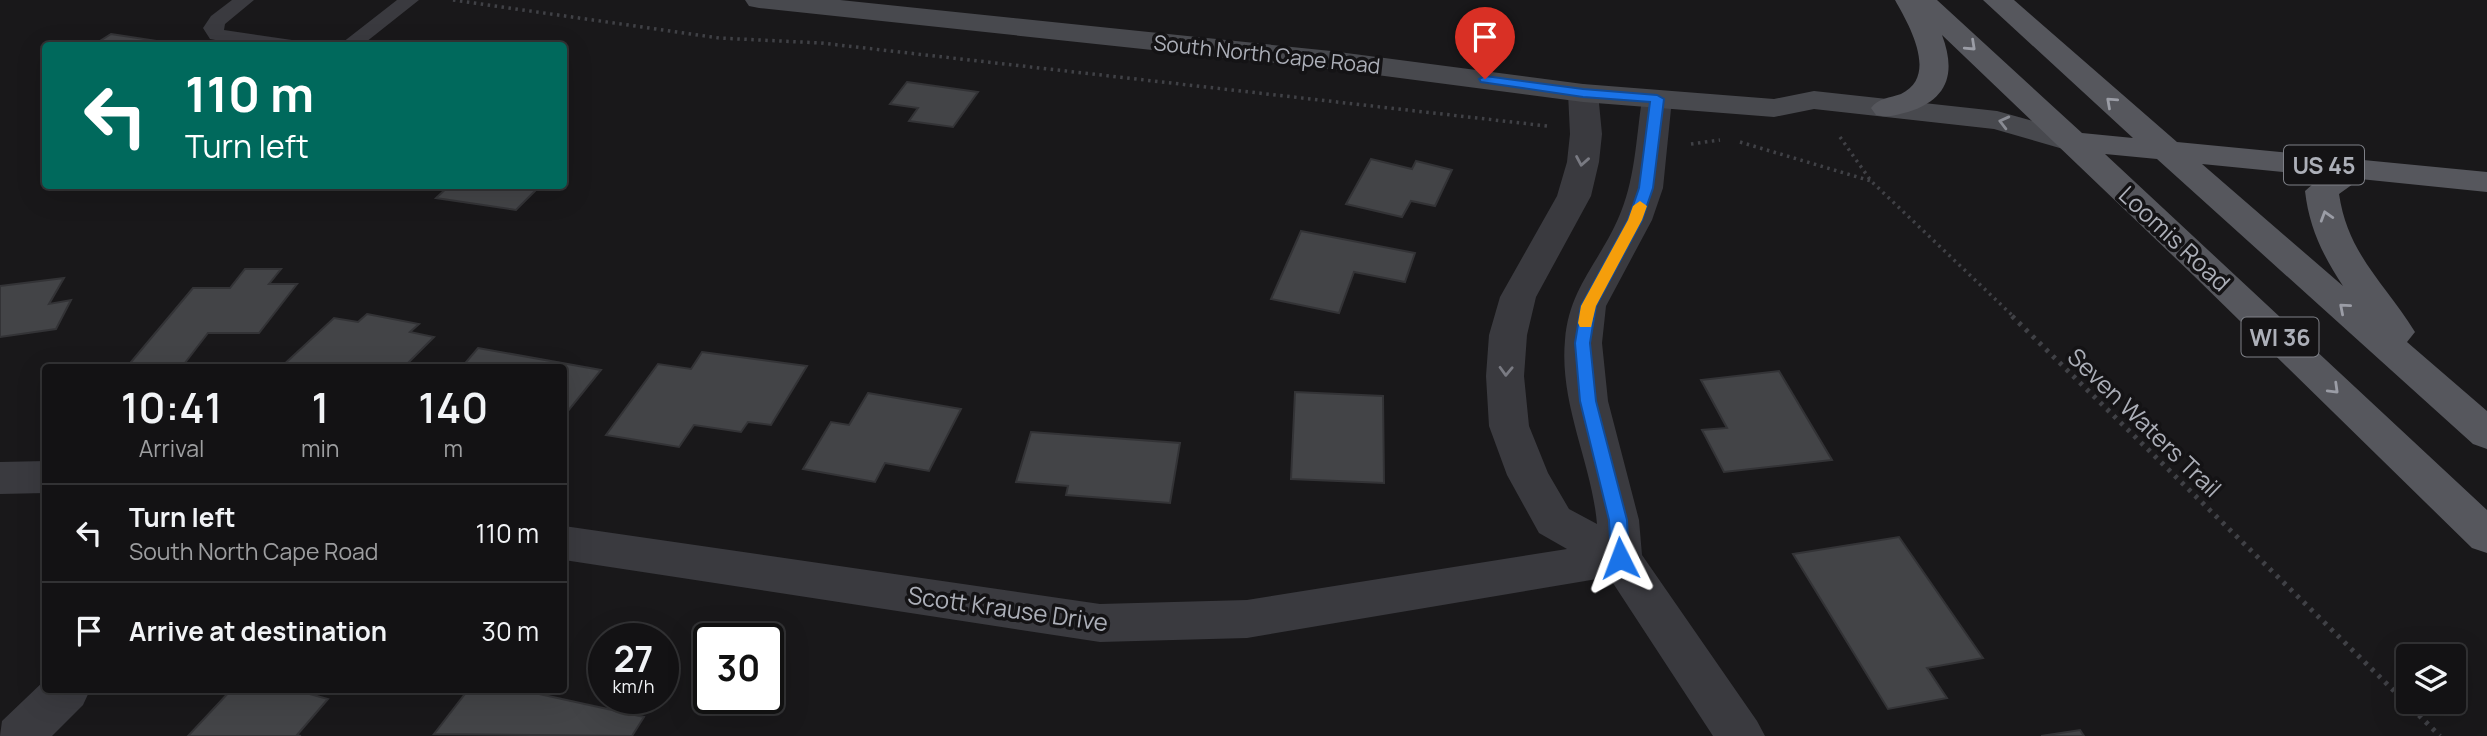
<!DOCTYPE html>
<style>
:root{--surface:#131214;--page:#1c1b1d;--text:#f1f3f6;--muted:#9d9ea0;--line:#323234}
body{margin:0;font-family:Manrope,sans-serif;background:var(--page);color:var(--text);height:100vh;display:flex;flex-direction:column;font-size:26px;white-space:nowrap}
*{box-sizing:border-box;margin:0}
p{font-size:23px;color:var(--muted)}
.icon{flex:none;width:38px;height:38px;fill:none;stroke:currentColor;stroke-width:2;stroke-linecap:round;stroke-linejoin:round}
.map{position:relative;flex:1;overflow:hidden}
.sheet{position:absolute;left:42px;top:364px;width:525px;height:329px;display:flex;flex-direction:column;background:var(--surface);border-radius:7px;box-shadow:0 7px 28px #0002,0 0 0 2px var(--line)}
.sheet>*{flex:none}
.hud{position:absolute;left:42px;top:42px;width:525px;height:147px;border-radius:7px;box-shadow:0 7px 28px #0002,0 0 0 2px var(--line);background:#00695c;color:#fff;overflow:hidden}
.controls{position:absolute;left:2396px;top:644px;display:grid;gap:14px}
.controls a{display:grid;place-items:center;width:70px;height:70px;border-radius:7px;background:var(--surface);box-shadow:0 7px 28px #0002,0 0 0 2px var(--line);font-size:35px}
.speed{position:absolute;left:588px;top:623px;display:flex;gap:14px;font-size:35px;font-weight:700;text-align:center}
.speed>*{display:grid;place-content:center;width:91px;height:91px;border-radius:50%;background:var(--surface);box-shadow:0 7px 28px #0002,0 0 0 2px var(--line);line-height:1}
.speed small{font-size:18px;font-weight:400}
.speed .limit{border:4px solid #111;border-radius:10px;background:#fff;color:#111}
.pin{position:absolute;display:grid;place-items:center;width:60px;height:60px;color:#fff;margin:-72px -30px;border-radius:50% 50% 50% 0;rotate:-45deg;box-shadow:0 0 7px #0007}
.pin .icon{rotate:45deg}
.me{position:absolute;width:77px;margin:-38px;rotate:357deg;stroke-linejoin:round;filter:drop-shadow(0 0 5px #0008)}
.turn{display:flex;align-items:center;gap:24px;height:147px;padding:0 28px;font-size:32px}
.turn .icon{width:91px;height:91px;stroke-width:2.5}
.turn b{display:block;font-size:49px;line-height:60px}
.eta{display:flex;justify-content:space-evenly;align-items:center;height:119px;text-align:center}
.eta b{font-size:42px;font-weight:600;line-height:49px}
ul{padding:0;list-style:none}
li{display:flex;align-items:center;gap:21px;height:98px;padding:0 28px;border-top:2px solid var(--line)}
li div{flex:1}
li b{display:block;font-size:26px}
li em{font-style:normal}
.map>svg:first-child{display:block}
</style>
<div class="map">
<svg width="2487" height="736" viewBox="0 0 2487 736">
<rect width="100%" height="100%" fill="#19181a"/>
<!-- building -->
<path fill="#434447" stroke="#333336" stroke-width="2" d="M111,34L164,42L158,46H92Z
M907,82L978,92L953,127L909,121L918,108L890,104Z
M1371,159L1412,169L1416,161L1452,170L1435,206L1411,201L1402,217L1346,204Z
M449,186H540L516,210L436,198Z
M1301,231L1415,253L1405,282L1354,272L1339,313L1271,299Z
M245,269H281L269,284H297L259,333H208L181,368H126L193,288H230Z
M64,278L49,304L71,300L56,329L0,337V286Z
M367,314L419,324L410,332L434,337L403,368H280L334,318L358,322Z
M478,348L601,370L564,416V368H461Z
M702,352L807,366L771,425L748,422L741,432L694,425L679,447L606,435L658,364L691,369Z
M1779,371L1832,460L1724,472L1702,430L1727,428L1701,380Z
M1295,392L1383,396L1384,483L1291,479Z
M868,393L961,409L929,471L885,463L875,482L803,469L831,422L849,425Z
M1031,432L1180,443L1170,503L1066,495L1068,486L1016,482Z
M1899,537L1983,658L1927,668L1947,698L1888,709L1793,554Z
M231,690H295L328,699L297,735L301,736H188Z
M468,690H521L644,717L632,736L434,734Z
M2080,730L2084,736H2041Z"/>
<g fill="none" stroke-linecap="round" stroke-linejoin="round">
<!-- path-far1 -->
<path stroke="#404146" stroke-width="3.5" stroke-dasharray="2.5 4.5" stroke-linecap="butt" d="M453,0L719,38L821,43L1547,126
M1840,137L1871,181L2014,317
M1740,142L1871,181
M1691,144L1720,140"/>
<!-- path -->
<path stroke="#404146" stroke-width="5" stroke-dasharray="3.5 6" stroke-linecap="butt" d="M2012,316L2440,736"/>
<!-- lane -->
<path fill="#3a3a3f" fill-rule="evenodd" d="M232,0H254L225,24L224,30L292,40L302,46H248L210,39L203,28L211,16Z
M397,0H419L361,46H338Z"/>
<!-- street -->
<path fill="#3a3a3f" fill-rule="evenodd" d="M1583,84L1594,87L1598,93L1602,134L1599,162L1591,196L1536,297L1527,335L1524,376L1529,426L1548,473L1569,509L1597,524C1592,464 1559,404 1565,340C1569,289 1598,264 1618,219C1635,182 1636,139 1642,99L1646,92L1657,90L1668,92L1672,99L1663,188L1652,220L1606,306L1602,343L1608,401L1639,520L1642,555L1757,721L1765,736H1713L1609,577L1247,638L1100,642L564,560V526L1100,604L1247,600L1567,549L1539,533L1507,475L1489,426L1486,376L1489,335L1500,297L1557,196L1567,162L1570,134L1568,93L1572,87Z
M46,461V493L0,494V462Z
M46,679V690H90L83,705L52,736H0L2,721Z"/>
<!-- secondary -->
<path fill="#48494e" fill-rule="evenodd" d="M745,0H840L1331,51L1583,84L1774,99L1814,91L1997,111L2081,134L2086,141L2081,148L2070,151L1994,129L1814,109L1774,117L1583,102L1331,69L759,8L749,6Z"/>
<!-- primary -->
<path fill="#56575d" fill-rule="evenodd" d="M1895,0H1937L2082,133L2133,138L1983,0H2014L2177,142L2487,172V192L2360,179L2339,194C2348,255 2385,283 2415,332L2407,342L2487,411V449L2473,444L2157,159L2105,154L2487,510V553L2472,548L2193,275L1942,35C1956,72 1949,99 1908,112C1896,115 1888,118 1876,115L1871,108C1878,98 1890,98 1901,94C1939,76 1909,25 1895,0ZM2202,164L2322,176L2305,191C2309,227 2323,256 2343,286Z"/>
</g>
<!-- one-way arrows -->
<defs><path id="oneway-chevron" d="M-2-3.5L2.5 0L-2 3.5" fill="none" stroke-width="1.6" stroke-linecap="round" stroke-linejoin="round" transform="scale(1.75)"/></defs>
<g stroke="#9b9da6">
<use href="#oneway-chevron" transform="translate(1971 46) rotate(43)"/>
<use href="#oneway-chevron" transform="translate(2111 102) rotate(-138)"/>
<use href="#oneway-chevron" transform="translate(2326 216) rotate(-107)"/>
<use href="#oneway-chevron" transform="translate(2344 308) rotate(-139)"/>
<use href="#oneway-chevron" transform="translate(2334 389) rotate(44)"/>
</g>
<use stroke="#898b93" href="#oneway-chevron" transform="translate(2004 122) rotate(-166)"/>
<g stroke="#797a82">
<use href="#oneway-chevron" transform="translate(1582 161) rotate(100)"/>
<use href="#oneway-chevron" transform="translate(1506 371) rotate(92)"/>
</g>
<!-- route -->
<path fill="#1a73e8" stroke="#114b97" stroke-width="2" d="M1485,76L1583,89L1657,95L1664,99L1653,188L1642,220L1596,306L1590,343L1596,401L1627,520L1629,558L1626,563L1620,565L1613,563L1611,558L1609,520L1580,401L1575,343L1581,306L1628,220L1639,188L1650,102L1583,97L1481,82L1479,79Z"/>
<!-- slow -->
<path fill="#f59e0b" d="M1640,201L1647,206L1642,220L1596,306L1591,327H1580L1578,323L1581,306L1628,220L1633,206Z"/>
<g text-anchor="middle" dominant-baseline="central" stroke-width="7" stroke-linejoin="round" paint-order="stroke">
<!-- far-street labels -->
<g font-size="21" fill="#acafb8" stroke="#141315">
<text transform="translate(1267 54) rotate(6)">South North Cape Road</text>
</g>
<!-- shield labels -->
<g fill="#141315" stroke="#7e8087" stroke-width="2">
<rect x="2284" y="145.5" width="80" height="39" rx="5"/>
<rect x="2241.5" y="317.5" width="77" height="39" rx="5"/>
</g>
<g font-size="23" font-weight="bold" fill="#acafb8">
<text x="2324" y="165">US 45</text>
<text x="2280" y="337">WI 36</text>
</g>
<!-- street labels -->
<g font-size="24" fill="#acafb8" stroke="#141315">
<text transform="translate(2175 238) rotate(43)">Loomis Road</text>
<text transform="translate(2145 422) rotate(44)">Seven Waters Trail</text>
<text transform="translate(1008 608) rotate(8)">Scott Krause Drive</text>
</g>
</g>
</svg>
<div class="controls">
<a><svg class="icon" aria-label="layers" viewBox="0 0 24 24"><path d="M12 4l9 5-9 5-9-5zM3 14l9 5 9-5"/></svg></a>
</div>
<div class="speed"><div>27<small>km/h</small></div><div class="limit">30</div></div>
<div class="pin" style="left:1485px;top:79px;background:#d93025"><svg class="icon" aria-label="arrive" viewBox="0 0 24 24"><path d="M6 21V4h12l-3 4 3 4H6"/></svg></div>
<svg class="me" style="left:1620px;top:558px" viewBox="-20 -20 40 40"><path d="M0-17L14 15 0 8-14 15z" fill="#1a73e8" stroke="#fff" stroke-width="4"/></svg>
<div class="hud">
<div class="turn"><svg class="icon" aria-label="left" viewBox="0 0 24 24"><path d="M17 20v-9H6M10 6l-5 5 5 5"/></svg><div><b>110 m</b>Turn left</div></div>
</div>
<section class="sheet">
<div class="eta">
<div><b>10:41</b><p>Arrival</p></div>
<div><b>1</b><p>min</p></div>
<div><b>140</b><p>m</p></div>
</div>
<ul>
<li><svg class="icon" aria-label="left" viewBox="0 0 24 24"><path d="M17 20v-9H6M10 6l-5 5 5 5"/></svg><div><b>Turn left</b><p>South North Cape Road</p></div><em>110 m</em></li>
<li><svg class="icon" aria-label="arrive" viewBox="0 0 24 24"><path d="M6 21V4h12l-3 4 3 4H6"/></svg><div><b>Arrive at destination</b></div><em>30 m</em></li>
</ul>
</section>
</div>
